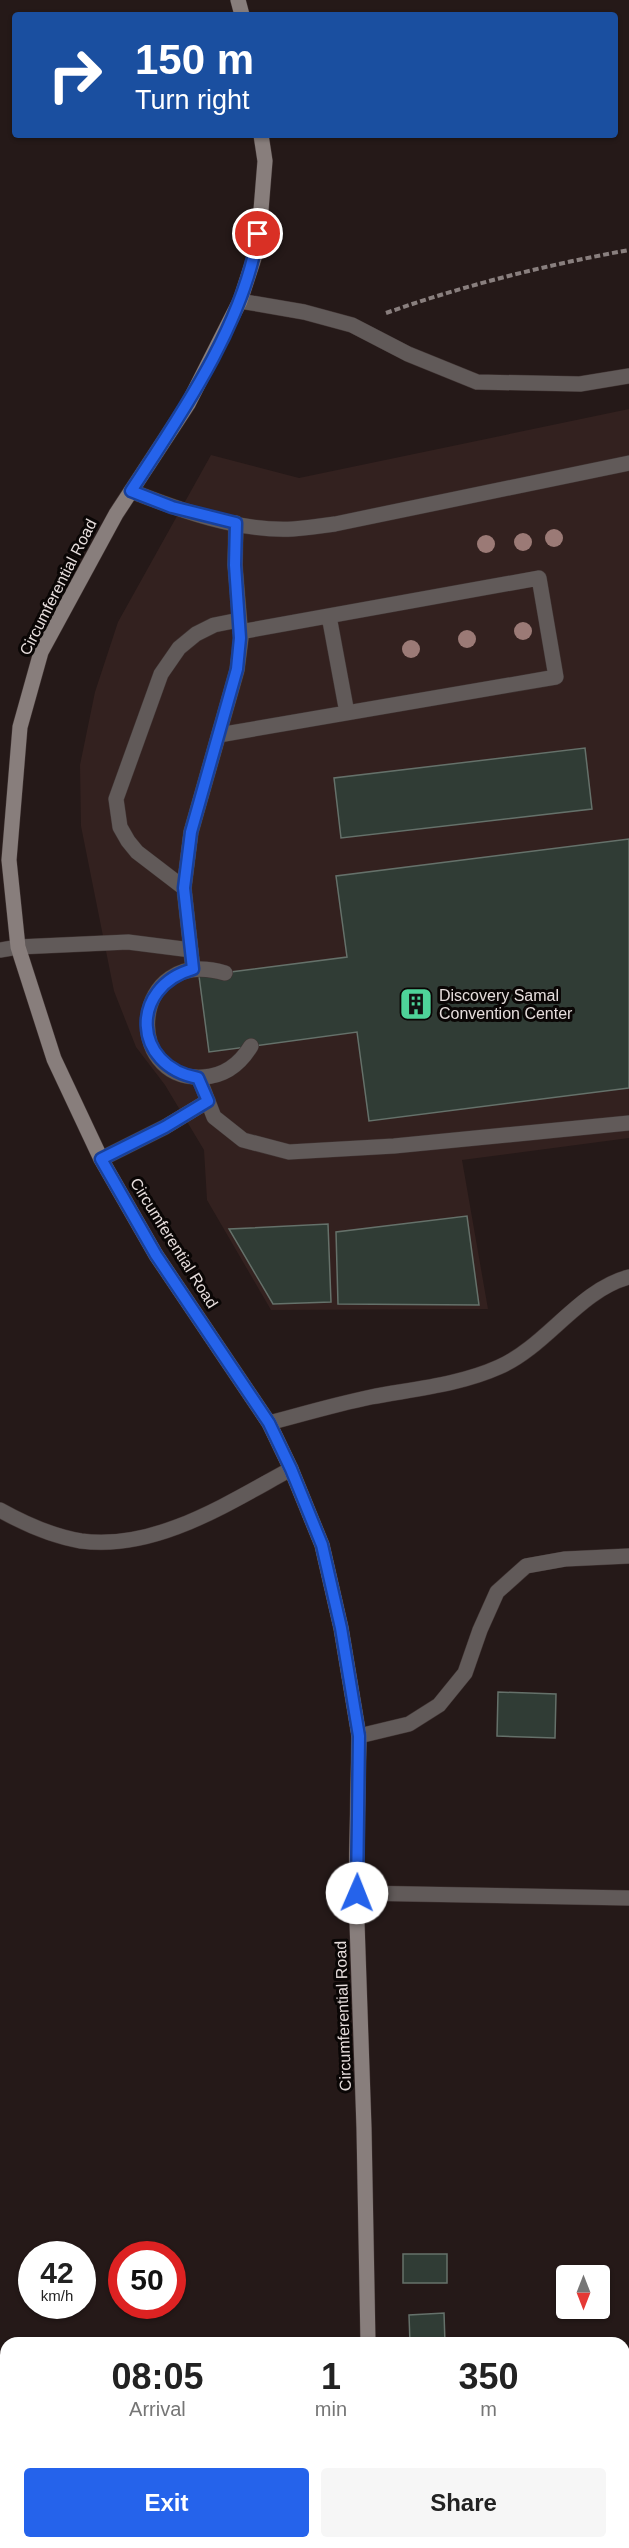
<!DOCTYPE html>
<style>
:root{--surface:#fff;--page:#f6f6f6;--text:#222;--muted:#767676;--accent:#2563eb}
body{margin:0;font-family:Helvetica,sans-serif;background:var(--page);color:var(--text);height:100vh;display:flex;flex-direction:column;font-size:22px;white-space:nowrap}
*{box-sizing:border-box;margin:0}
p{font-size:20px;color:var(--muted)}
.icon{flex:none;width:33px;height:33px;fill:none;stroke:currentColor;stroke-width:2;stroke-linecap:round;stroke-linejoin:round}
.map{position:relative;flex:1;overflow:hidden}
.sheet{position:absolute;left:0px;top:2337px;width:630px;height:212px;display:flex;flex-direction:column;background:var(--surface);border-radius:18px 18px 0 0;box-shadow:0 2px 4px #0004}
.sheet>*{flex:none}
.guide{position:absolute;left:12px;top:12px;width:606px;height:126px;border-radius:6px;box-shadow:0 2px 4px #0004;background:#1a4fa0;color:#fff;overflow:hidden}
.needle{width:39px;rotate:180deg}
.buttons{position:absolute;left:556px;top:2265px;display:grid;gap:12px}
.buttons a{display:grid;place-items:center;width:54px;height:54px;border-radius:6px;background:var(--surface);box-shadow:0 2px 4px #0004;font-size:30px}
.speed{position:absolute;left:18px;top:2241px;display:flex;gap:12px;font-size:30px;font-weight:700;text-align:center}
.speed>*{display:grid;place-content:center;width:78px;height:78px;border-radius:50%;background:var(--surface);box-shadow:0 2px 4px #0004;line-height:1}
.speed small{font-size:15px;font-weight:400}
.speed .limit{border:9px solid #d22;background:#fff;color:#111}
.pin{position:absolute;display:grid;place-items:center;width:51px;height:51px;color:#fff;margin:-26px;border:3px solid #fff;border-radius:50%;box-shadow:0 2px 6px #0007}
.me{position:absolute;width:66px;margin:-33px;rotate:1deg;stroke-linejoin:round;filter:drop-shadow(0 0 4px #0008)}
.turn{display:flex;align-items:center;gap:21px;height:126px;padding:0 24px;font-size:27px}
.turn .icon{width:78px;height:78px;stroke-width:2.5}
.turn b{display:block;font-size:42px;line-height:51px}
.eta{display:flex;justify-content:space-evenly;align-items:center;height:102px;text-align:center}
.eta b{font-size:36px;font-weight:600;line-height:42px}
.primary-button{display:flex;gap:12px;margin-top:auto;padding:12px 24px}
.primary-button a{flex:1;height:69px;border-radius:6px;background:var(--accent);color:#fff;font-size:24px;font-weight:600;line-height:69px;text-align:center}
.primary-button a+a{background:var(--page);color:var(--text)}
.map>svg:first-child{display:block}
</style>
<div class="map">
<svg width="629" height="2548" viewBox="0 0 629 2548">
<rect width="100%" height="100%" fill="#251918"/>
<!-- built -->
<path fill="#33211f" d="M629,409V1138L462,1160L488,1309L271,1310L207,1200L204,1150L165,1085L136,1047L114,991L81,826L80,765L95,692L118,622L211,455L299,478Z"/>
<!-- building -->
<path fill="#303c35" stroke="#65716a" stroke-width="1.5" d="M585,748L592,809L341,838L334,778Z
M629,839V1088L369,1121L357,1032L209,1052L199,976L347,957L336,876Z
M467,1216L479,1305L338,1304L336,1232Z
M328,1224L331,1302L273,1304L229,1229Z
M498,1692L556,1694L555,1738L497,1736Z
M403,2254H447V2283H403Z
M444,2313L445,2343H410L409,2315Z"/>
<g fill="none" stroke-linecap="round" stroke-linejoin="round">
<!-- lane casing -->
<g stroke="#403433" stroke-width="16">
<path id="lane" d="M240,301L304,312L352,325L408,354L477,382L580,384L629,376
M131,491C179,510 240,532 293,529C307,528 321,526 335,524L629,463
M329,616L347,713
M219,735L556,677L539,578L240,632
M184,888L137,852L128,841L120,827L116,799L161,674L179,648L196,634L214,625L239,620
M18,947L128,942L191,950
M193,969L184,888L191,832L237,670L241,638L235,565L236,523
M225,973C130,945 122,1082 203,1077C225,1076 240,1064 251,1046
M199,1078L214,1117L243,1140L289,1152L394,1146L629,1123
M101,1159L165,1127L208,1101
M269,1423C303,1414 337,1404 371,1397C413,1389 459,1385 499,1367C547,1346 579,1290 629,1277
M359,1736L409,1724L439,1705L465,1673L480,1630L497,1592L526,1566L565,1559L629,1556
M356,1893L629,1898"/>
</g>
<!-- street casing -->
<g stroke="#403433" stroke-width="16">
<path id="street" d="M0,950L18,947
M0,1510C25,1524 52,1536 81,1541C156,1551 228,1503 291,1469
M624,2412H629
M372,2545L394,2548"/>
</g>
<!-- secondary casing -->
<g stroke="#403433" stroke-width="16">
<path id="secondary" d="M238,0L242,15
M261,135L265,161L261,210L254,258L240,301L188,404L116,514L41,652L20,727L9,860L18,947L54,1059L101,1159L156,1255L269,1423L291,1469L322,1545L341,1628L359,1736L356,1893L364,2128L368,2343
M372,2542L373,2548"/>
</g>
<!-- path -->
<path stroke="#897f7e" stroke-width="4" stroke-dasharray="6 3" stroke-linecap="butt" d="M386,313C465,285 546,265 629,250"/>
<!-- lane -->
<use href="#lane" stroke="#615a59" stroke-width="15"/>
<!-- street -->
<use href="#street" stroke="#615a59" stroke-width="15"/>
<!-- secondary -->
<use href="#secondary" stroke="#887e7c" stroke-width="15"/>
</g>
<!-- trees -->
<g fill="#9b7a76">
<circle cx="554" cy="538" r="9"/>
<circle cx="523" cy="542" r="9"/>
<circle cx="486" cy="544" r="9"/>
<circle cx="523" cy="631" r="9"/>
<circle cx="467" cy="639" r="9"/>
<circle cx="411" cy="649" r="9"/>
</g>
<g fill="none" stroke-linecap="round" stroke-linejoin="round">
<!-- route casing -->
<g stroke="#184099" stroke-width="15">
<path id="route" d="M258,234C244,324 180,416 131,491L172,507L236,523L235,565L240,638L237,669L191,832L184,888L193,969C129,987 132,1066 198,1078L208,1101L165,1127L101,1159L156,1255L269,1423L291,1469L322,1545L341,1628L359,1736L357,1893"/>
</g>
<!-- route -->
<use href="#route" stroke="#2563eb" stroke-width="10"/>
</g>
<!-- icons -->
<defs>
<g id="building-square" transform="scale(1.725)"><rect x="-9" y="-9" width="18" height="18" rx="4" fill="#4ed399" stroke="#0a0605"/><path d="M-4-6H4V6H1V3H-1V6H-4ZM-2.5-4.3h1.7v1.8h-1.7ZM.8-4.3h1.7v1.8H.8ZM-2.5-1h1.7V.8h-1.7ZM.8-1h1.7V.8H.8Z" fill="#111"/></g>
</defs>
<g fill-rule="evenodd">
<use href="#building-square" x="416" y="1004"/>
</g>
<g text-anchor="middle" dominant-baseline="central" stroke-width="6" stroke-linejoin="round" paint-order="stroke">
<!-- street labels -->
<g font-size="16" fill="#e6dddc" stroke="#0a0605">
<text transform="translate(58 587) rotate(-63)">Circumferential Road</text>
<text transform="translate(174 1243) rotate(58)">Circumferential Road</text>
<text transform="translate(343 2016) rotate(-92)">Circumferential Road</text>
</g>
<!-- poi labels -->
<g font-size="16" fill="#e6dddc" stroke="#0a0605" text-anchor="start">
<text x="439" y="995">Discovery Samal<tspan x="439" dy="18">Convention Center</tspan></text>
</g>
</g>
</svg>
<div class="buttons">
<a><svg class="needle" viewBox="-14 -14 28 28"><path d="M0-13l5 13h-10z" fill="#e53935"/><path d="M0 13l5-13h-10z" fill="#767676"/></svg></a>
</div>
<div class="speed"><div>42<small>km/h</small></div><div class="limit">50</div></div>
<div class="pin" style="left:258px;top:234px;background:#d93025"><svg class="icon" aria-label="arrive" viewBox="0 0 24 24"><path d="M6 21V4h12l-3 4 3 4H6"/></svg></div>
<svg class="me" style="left:357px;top:1893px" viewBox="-20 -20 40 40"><circle r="19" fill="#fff"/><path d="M0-13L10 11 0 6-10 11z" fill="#2563eb"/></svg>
<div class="guide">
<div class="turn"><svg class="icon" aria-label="right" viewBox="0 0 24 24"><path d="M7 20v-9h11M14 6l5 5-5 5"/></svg><div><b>150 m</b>Turn right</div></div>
</div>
<section class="sheet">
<div class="eta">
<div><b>08:05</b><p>Arrival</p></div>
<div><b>1</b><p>min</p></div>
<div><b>350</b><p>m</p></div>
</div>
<div class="primary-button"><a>Exit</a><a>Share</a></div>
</section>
</div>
